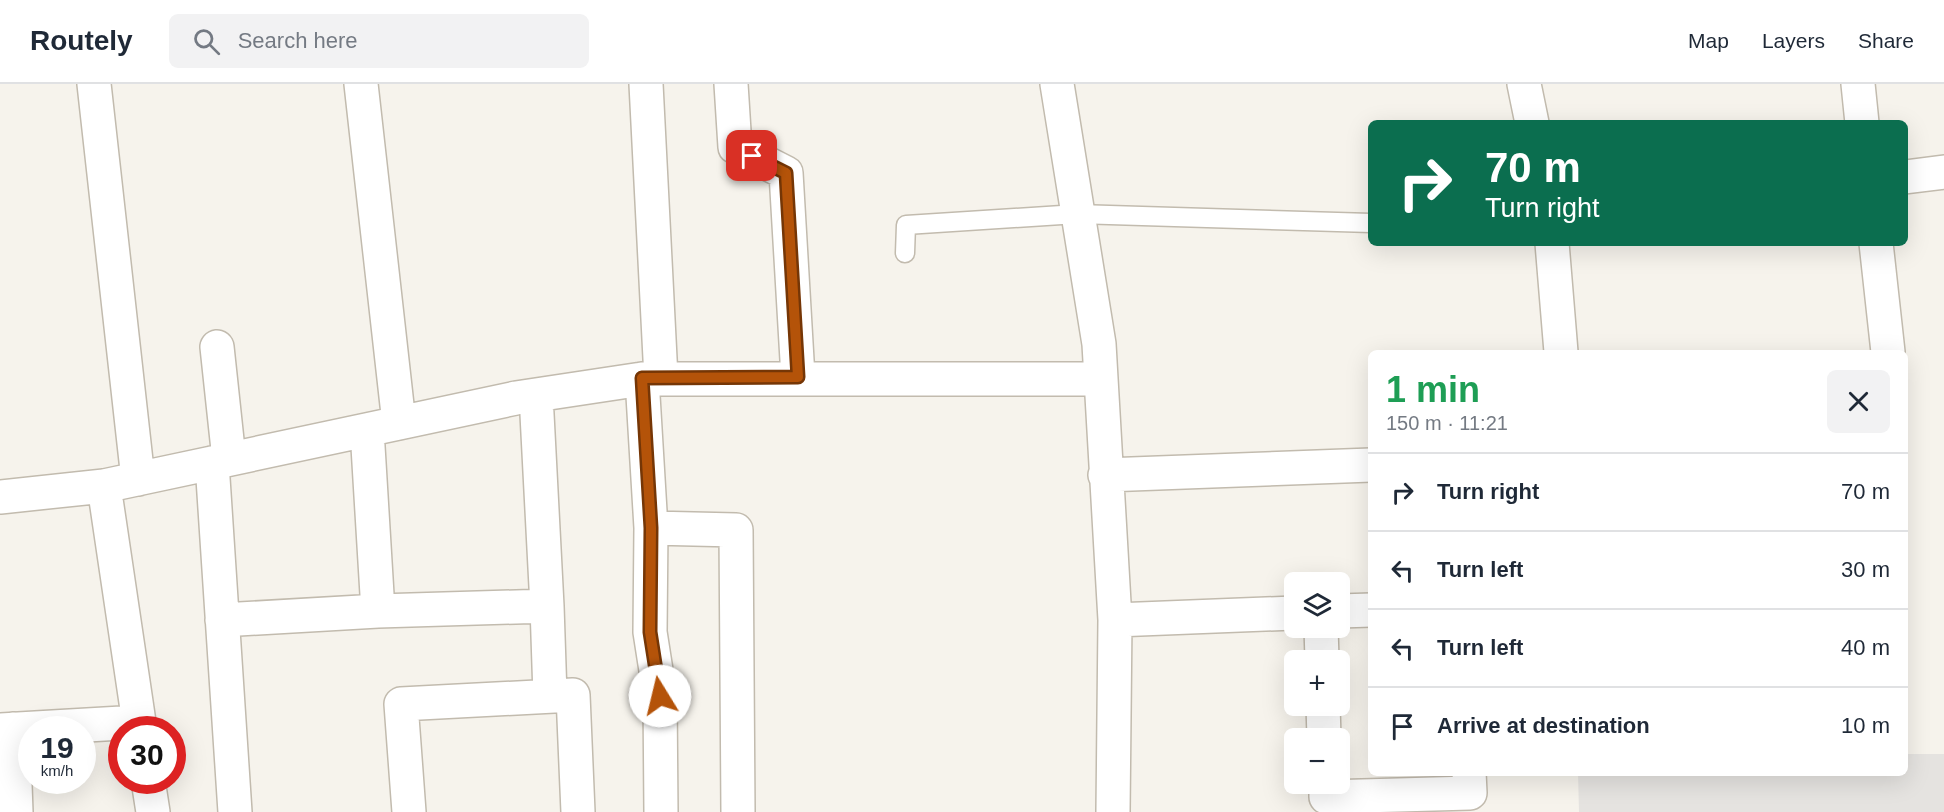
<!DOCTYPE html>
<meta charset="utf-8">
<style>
:root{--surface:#fff;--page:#f2f2f3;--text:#1f2937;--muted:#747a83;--line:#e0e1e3}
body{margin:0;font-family:Arial,sans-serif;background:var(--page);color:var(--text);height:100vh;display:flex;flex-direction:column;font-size:22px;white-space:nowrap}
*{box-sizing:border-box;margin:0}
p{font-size:20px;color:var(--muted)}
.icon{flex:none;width:33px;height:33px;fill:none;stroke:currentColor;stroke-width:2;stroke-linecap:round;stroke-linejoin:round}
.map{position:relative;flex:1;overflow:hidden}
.details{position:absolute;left:1368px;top:266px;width:540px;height:426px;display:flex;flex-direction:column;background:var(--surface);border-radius:9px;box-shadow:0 6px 24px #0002}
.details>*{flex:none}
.banner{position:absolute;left:1368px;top:36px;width:540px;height:126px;border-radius:9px;box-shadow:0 6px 24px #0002;background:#0b6e4f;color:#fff;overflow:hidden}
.buttons{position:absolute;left:1284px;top:488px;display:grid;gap:12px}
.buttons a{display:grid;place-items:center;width:66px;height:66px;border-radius:9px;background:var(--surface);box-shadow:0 6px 24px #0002;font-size:30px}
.speed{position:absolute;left:18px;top:632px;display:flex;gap:12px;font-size:30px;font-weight:700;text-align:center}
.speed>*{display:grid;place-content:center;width:78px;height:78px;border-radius:50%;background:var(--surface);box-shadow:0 6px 24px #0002;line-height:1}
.speed small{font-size:15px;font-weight:400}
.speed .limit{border:9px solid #d22;background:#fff;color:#111}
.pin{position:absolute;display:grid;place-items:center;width:51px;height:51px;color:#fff;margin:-26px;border-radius:12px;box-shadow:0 3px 9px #0006}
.me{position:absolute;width:66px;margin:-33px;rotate:351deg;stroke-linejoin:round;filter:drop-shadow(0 0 4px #0008)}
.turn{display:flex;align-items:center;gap:21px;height:126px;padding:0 18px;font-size:27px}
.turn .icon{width:78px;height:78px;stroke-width:2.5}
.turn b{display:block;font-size:42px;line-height:51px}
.round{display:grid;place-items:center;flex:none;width:63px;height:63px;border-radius:9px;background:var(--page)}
.summary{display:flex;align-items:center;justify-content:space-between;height:102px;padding:0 18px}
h1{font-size:36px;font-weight:800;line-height:45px;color:#1e9e55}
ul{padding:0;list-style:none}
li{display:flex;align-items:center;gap:18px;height:78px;padding:0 18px;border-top:2px solid var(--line)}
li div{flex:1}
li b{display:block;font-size:22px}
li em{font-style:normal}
header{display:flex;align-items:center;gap:36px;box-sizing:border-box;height:84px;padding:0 30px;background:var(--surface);border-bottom:2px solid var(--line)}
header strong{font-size:28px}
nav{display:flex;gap:33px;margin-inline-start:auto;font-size:21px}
.search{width:420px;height:54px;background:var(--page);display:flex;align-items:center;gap:15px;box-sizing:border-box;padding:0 21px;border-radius:9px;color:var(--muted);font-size:22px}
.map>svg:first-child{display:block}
</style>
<header>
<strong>Routely</strong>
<div class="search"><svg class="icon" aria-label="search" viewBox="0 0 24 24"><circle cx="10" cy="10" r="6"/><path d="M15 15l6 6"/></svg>Search here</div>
<nav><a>Map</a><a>Layers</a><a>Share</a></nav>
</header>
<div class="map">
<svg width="1944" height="728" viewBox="0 0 1944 728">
<rect width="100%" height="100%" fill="#f6f3ec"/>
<!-- parking -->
<path fill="#e5e3e0" d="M1905,670H1944V728H1579L1578,689L1905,688Z"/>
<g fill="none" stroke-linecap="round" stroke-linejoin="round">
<!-- service casing -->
<g stroke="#c2bbae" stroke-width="21">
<path id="service" d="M905,169L906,141L1077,130L1371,139"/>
</g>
<!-- minor casing -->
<g stroke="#c2bbae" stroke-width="36">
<path id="minor" d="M94,0L138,395
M361,0L399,339
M646,0L661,294
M731,0L735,63L786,89L798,293
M1057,0L1099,260L1115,536L1113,728
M1524,0L1532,39
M1858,0L1862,39
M1905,93L1944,88
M1552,159L1561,268
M1876,159L1888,268
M217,263L229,375
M642,295L651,444L650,548L660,612L661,728
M536,311L547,522
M367,346L378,527
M212,379L235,728
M1105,391L1371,381
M104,402L140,645
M0,413L104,402L516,314L642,295H1101
M651,444L736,446L738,728
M1340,527L1371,526
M222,536L378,527L547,522L550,612
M1115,536L1294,529
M1321,543L1322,576
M1323,621L1324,654
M13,645L16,728
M0,646L139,638
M148,696L153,728
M1326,699V713L1470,709L1469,688
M409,728L401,620L573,611L578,728"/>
</g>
<!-- service -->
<use href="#service" stroke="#fff" stroke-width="18"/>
<!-- minor -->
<use href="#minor" stroke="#fff" stroke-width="33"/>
</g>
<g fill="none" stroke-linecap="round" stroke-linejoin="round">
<!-- route casing -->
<g stroke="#753606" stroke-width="15">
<path id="route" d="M660,612L650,548L651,444L642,294L798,293L786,89L752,72"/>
</g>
<!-- route -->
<use href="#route" stroke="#b45309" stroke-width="10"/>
</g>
</svg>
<div class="buttons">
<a><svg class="icon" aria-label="layers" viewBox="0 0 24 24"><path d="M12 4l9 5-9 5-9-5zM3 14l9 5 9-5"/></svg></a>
<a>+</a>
<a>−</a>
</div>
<div class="speed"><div>19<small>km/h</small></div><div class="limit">30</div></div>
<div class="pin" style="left:752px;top:72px;background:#d93025"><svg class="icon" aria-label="arrive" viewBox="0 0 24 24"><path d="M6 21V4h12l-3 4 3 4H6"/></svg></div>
<svg class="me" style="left:660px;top:612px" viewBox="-20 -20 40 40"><circle r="19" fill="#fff"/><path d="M0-13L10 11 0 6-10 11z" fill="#b45309"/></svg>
<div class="banner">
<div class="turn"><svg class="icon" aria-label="right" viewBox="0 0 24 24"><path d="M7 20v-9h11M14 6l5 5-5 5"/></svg><div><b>70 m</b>Turn right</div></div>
</div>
<section class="details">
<div class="summary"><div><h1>1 min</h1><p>150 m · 11:21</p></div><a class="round"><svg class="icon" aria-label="close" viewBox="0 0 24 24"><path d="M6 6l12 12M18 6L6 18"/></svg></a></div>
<ul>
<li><svg class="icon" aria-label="right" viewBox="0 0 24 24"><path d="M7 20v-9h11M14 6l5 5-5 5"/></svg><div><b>Turn right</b></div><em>70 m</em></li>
<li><svg class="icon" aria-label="left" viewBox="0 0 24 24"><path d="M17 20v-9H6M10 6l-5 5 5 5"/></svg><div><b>Turn left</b></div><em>30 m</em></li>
<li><svg class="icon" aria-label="left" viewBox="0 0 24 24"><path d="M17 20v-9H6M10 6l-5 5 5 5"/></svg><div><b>Turn left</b></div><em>40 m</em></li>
<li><svg class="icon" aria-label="arrive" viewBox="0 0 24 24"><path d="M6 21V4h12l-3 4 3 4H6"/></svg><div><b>Arrive at destination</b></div><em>10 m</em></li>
</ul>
</section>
</div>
